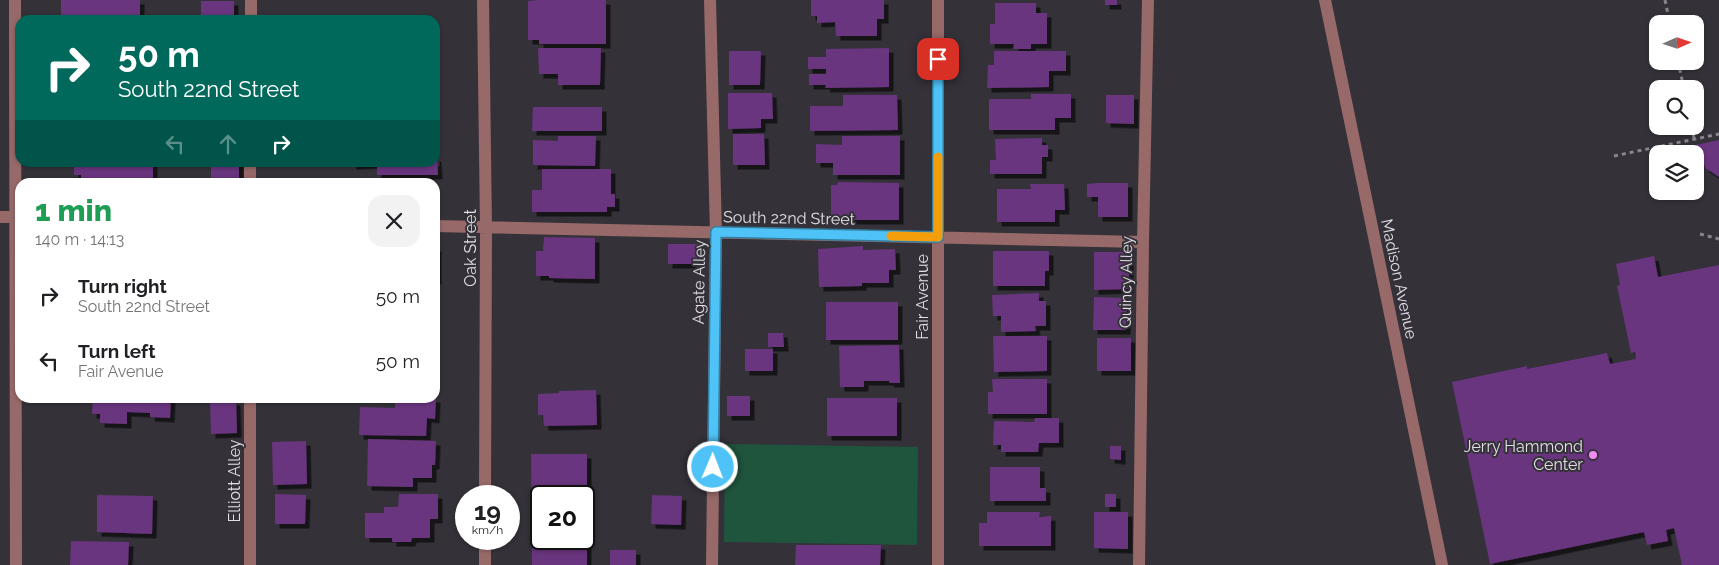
<!DOCTYPE html>
<meta charset="utf-8">
<style>
:root{--surface:#fff;--page:#f2f2f2;--text:#202124;--muted:#757577}
body{margin:0;font-family:Raleway,sans-serif;background:var(--page);color:var(--text);height:100vh;display:flex;flex-direction:column;font-size:19px;white-space:nowrap}
*{box-sizing:border-box;margin:0}
p{font-size:16px;color:var(--muted)}
.icon{flex:none;width:28px;height:28px;fill:none;stroke:currentColor;stroke-width:2;stroke-linecap:round;stroke-linejoin:round}
.map{position:relative;flex:1;overflow:hidden}
.details{position:absolute;left:15px;top:178px;width:425px;height:225px;display:flex;flex-direction:column;background:var(--surface);border-radius:15px;box-shadow:0 1px 4px #0004}
.details>*{flex:none}
.hud{position:absolute;left:15px;top:15px;width:425px;height:152px;border-radius:15px;box-shadow:0 1px 4px #0004;background:#00695c;color:#fff;overflow:hidden}
.needle{width:32px;rotate:87deg}
.fabs{position:absolute;left:1649px;top:15px;display:grid;gap:10px}
.fabs a{display:grid;place-items:center;width:55px;height:55px;border-radius:10px;background:var(--surface);box-shadow:0 1px 4px #0004;font-size:25px}
.speed{position:absolute;left:455px;top:485px;display:flex;gap:10px;font-size:25px;font-weight:700;text-align:center}
.speed>*{display:grid;place-content:center;width:65px;height:65px;border-radius:50%;background:var(--surface);box-shadow:0 1px 4px #0004;line-height:1}
.speed small{font-size:12px;font-weight:400}
.speed .limit{border:2px solid #111;border-radius:8px;background:#fff;color:#111}
.pin{position:absolute;display:grid;place-items:center;width:42px;height:42px;color:#fff;margin:-21px;border-radius:10px;box-shadow:0 2px 8px #0006}
.me{position:absolute;width:55px;margin:-28px;rotate:1deg;stroke-linejoin:round;filter:drop-shadow(0 0 4px #0008)}
.turn{display:flex;align-items:center;gap:18px;height:105px;padding:0 20px;font-size:22px}
.turn .icon{width:65px;height:65px;stroke-width:2.5}
.turn b{display:block;font-size:35px;line-height:42px}
.lanes{display:flex;align-items:center;height:48px;padding:0 20px;background:#0003;justify-content:center;gap:25px;direction:ltr}
.lanes .off{opacity:.35}
.round{display:grid;place-items:center;flex:none;width:52px;height:52px;border-radius:15px;background:var(--page)}
.headline{display:flex;align-items:center;justify-content:space-between;height:85px;padding:0 20px}
h1{font-size:30px;font-weight:800;line-height:38px;color:#1e9e55}
ul{padding:0;list-style:none}
li{display:flex;align-items:center;gap:15px;height:65px;padding:0 20px}
li div{flex:1}
li b{display:block;font-size:19px}
li em{font-style:normal}
.map>svg:first-child{display:block}
</style>
<div class="map">
<svg width="1719" height="565" viewBox="0 0 1719 565">
<defs>
<filter id="shadow"><feDropShadow dx="4.5" dy="4.5" stdDeviation="0" flood-color="#0009"/></filter>
</defs>
<rect width="100%" height="100%" fill="#343139"/>
<!-- green -->
<path fill="#1f553d" d="M725,444L918,447L917,545L724,542Z"/>
<!-- building -->
<path fill="#69347e" fill-rule="evenodd" filter="url(#shadow)" d="M61,0H140V20H61Z
M539,0H606V44H539V40H528V1Z
M811,0H884V19H877V36H836L835,22L817,23V16H811Z
M1105,0H1117V5H1105Z
M201,1H234V20H201Z
M995,3H1036V13H1047V44H1031V49H1013L1014,44H990V24H995Z
M538,48H601L600,85H558V74H539Z
M889,48V87L825,88L826,85H809V74H826V69H808V57H826V49Z
M729,51H761L760,85H729Z
M994,51H1066V71H1049V87L987,88L988,65H994Z
M728,93H772L773,119H761V128L728,129Z
M1031,94H1071V118H1055V130H989V99H1031Z
M843,95H897L898,130L810,131V106H843Z
M1106,95H1134V124L1106,123Z
M533,107H602V131H532Z
M733,134H764L765,165H733Z
M558,136H596L595,166L533,165V140L558,141Z
M842,136H900V175H833V163H816V144L842,145Z
M1042,138V145H1048V157H1042V174H990V160H996L995,139Z
M1719,140V177L1705,168L1704,163L1695,165V154H1673L1672,150Z
M435,157H437L438,175H377V164L352,165V162H435Z
M74,162H153V180L152,182H81V175H74Z
M211,162H239V182H211Z
M542,169H611V194H615V207H607V212H532V190H542Z
M838,182L899,183V220H837L838,217H831V185H837Z
M1098,183H1128V217H1098V197H1087V184Z
M1030,184H1064L1065,210H1055V222H997V189H1031Z
M544,237L595,238V279L549,278V276H536V251H543Z
M668,244H698V264H668Z
M863,246V250L895,249L896,270H889V283H862V286L819,287L818,249Z
M435,247H437V280H435Z
M993,251H1049V271H1045V286H993Z
M1094,252H1129V289L1094,290Z
M1654,256L1658,277L1719,265V565H1682L1674,528L1666,530L1668,541L1647,545L1644,532L1490,564L1452,382L1527,366V369L1607,353L1610,364L1636,359L1635,352L1631,353L1617,286L1620,285L1616,264Z
M1039,293V301H1046V326H1035L1036,331L1001,332V316H993L992,295Z
M1094,297L1127,298L1126,330H1093Z
M826,302H898V340H826Z
M768,333H783L784,347H768Z
M993,336H1047V371L994,372Z
M1097,338H1131V371H1097Z
M899,345L900,383H890L889,381H864V387H840L839,346Z
M745,349H773V371H745Z
M992,379H1047V414H988V392H993Z
M596,390L597,425L544,426L543,415H538V394L559,393V391Z
M727,396H750V416H727Z
M93,398H171L170,418L150,417V413L127,412V424L100,423V414H92Z
M395,398H436L435,419L427,418L426,436L359,435L360,407L395,408Z
M827,398H897V436H827Z
M210,401H236L237,433L211,434Z
M1035,418H1059V443H1039L1038,452H1001V445H993L994,421L1034,422Z
M368,439L436,441L435,465H432V478H413V487L367,486Z
M306,441L307,484L273,485L272,442Z
M1110,446H1121V460L1110,459Z
M531,454H587V565H532ZM541,496H584V539H541Z
M990,467H1040V488H1046V501H990Z
M275,494L306,495L305,524H275Z
M399,494H438V519H430V538H412L411,542H392V538H365V513H384V507H398Z
M1105,494H1116V507H1105Z
M97,495L153,496L152,534L97,532Z
M652,495L682,496L681,525L651,524Z
M987,512H1040L1039,517L1051,516V546H979V523H987Z
M1094,512H1128V549L1094,548Z
M71,541L129,542L128,565H70Z
M796,545H881L880,565H795Z
M610,550H636V565H610Z"/>
<g fill="none" stroke-linecap="round" stroke-linejoin="round">
<!-- path -->
<path stroke="#87848b" stroke-width="3" stroke-dasharray="4 4" stroke-linecap="butt" d="M1665,0L1670,24
M1678,61L1684,89
M1692,126L1694,139
M1614,156L1719,134
M1700,234L1719,239"/>
<!-- minor -->
<path stroke="#976a69" stroke-width="12" d="M15,0L16,565
M483,0L486,228L485,496
M710,0L716,233L712,565
M1325,0L1442,565
M251,20V0
M250,182V162
M0,217H20
M435,226L1143,242
M250,565V398
M485,565V539
M938,565V0
M1139,565L1143,242L1148,0"/>
</g>
<g fill="none" stroke-linecap="round" stroke-linejoin="round">
<!-- route casing -->
<g stroke="#337fa1" stroke-width="12">
<path id="route" d="M713,467L716,232L938,237V59"/>
</g>
<!-- route -->
<use href="#route" stroke="#4fc3f7" stroke-width="9"/>
<!-- slow -->
<path stroke="#f59e0b" stroke-width="9" d="M891,236L938,237V157"/>
</g>
<!-- markers -->
<circle fill="#f08bf6" stroke="#343139" stroke-width="2" cx="1593" cy="455" r="5"/>
<g text-anchor="middle" dominant-baseline="central" stroke-width="4" stroke-linejoin="round" paint-order="stroke">
<!-- street labels -->
<g font-size="16" fill="#e1dee4" stroke="#343139">
<text transform="translate(789 218) rotate(1)">South 22nd Street</text>
<text transform="translate(470 248) rotate(-90)">Oak Street</text>
<text transform="translate(1399 279) rotate(78)">Madison Avenue</text>
<text transform="translate(699 282) rotate(-89)">Agate Alley</text>
<text transform="translate(1126 282) rotate(-89)">Quincy Alley</text>
<text transform="translate(922 297) rotate(-90)">Fair Avenue</text>
<text transform="translate(234 481) rotate(-90)">Elliott Alley</text>
</g>
<!-- poi labels -->
<g font-size="16" fill="#e1dee4" stroke="#343139" text-anchor="end">
<text x="1583" y="446">Jerry Hammond<tspan x="1583" dy="18">Center</tspan></text>
</g>
</g>
</svg>
<div class="fabs">
<a><svg class="needle" viewBox="-14 -14 28 28"><path d="M0-13l5 13h-10z" fill="#e53935"/><path d="M0 13l5-13h-10z" fill="#757577"/></svg></a>
<a><svg class="icon" aria-label="search" viewBox="0 0 24 24"><circle cx="10" cy="10" r="6"/><path d="M15 15l6 6"/></svg></a>
<a><svg class="icon" aria-label="layers" viewBox="0 0 24 24"><path d="M12 4l9 5-9 5-9-5zM3 14l9 5 9-5"/></svg></a>
</div>
<div class="speed"><div>19<small>km/h</small></div><div class="limit">20</div></div>
<div class="pin" style="left:938px;top:59px;background:#d93025"><svg class="icon" aria-label="arrive" viewBox="0 0 24 24"><path d="M6 21V4h12l-3 4 3 4H6"/></svg></div>
<svg class="me" style="left:713px;top:467px" viewBox="-20 -20 40 40"><circle r="17" fill="#4fc3f7" stroke="#fff" stroke-width="3"/><path d="M0-11L8 9 0 5-8 9z" fill="#fff"/></svg>
<div class="hud">
<div class="turn"><svg class="icon" aria-label="right" viewBox="0 0 24 24"><path d="M7 20v-9h11M14 6l5 5-5 5"/></svg><div><b>50 m</b>South 22nd Street</div></div>
<div class="lanes"><svg class="icon off" aria-label="left" viewBox="0 0 24 24"><path d="M17 20v-9H6M10 6l-5 5 5 5"/></svg><svg class="icon off" aria-label="ahead" viewBox="0 0 24 24"><path d="M12 20V5M6 11l6-6 6 6"/></svg><svg class="icon" aria-label="right" viewBox="0 0 24 24"><path d="M7 20v-9h11M14 6l5 5-5 5"/></svg></div>
</div>
<section class="details">
<div class="headline"><div><h1>1 min</h1><p>140 m · 14:13</p></div><a class="round"><svg class="icon" aria-label="close" viewBox="0 0 24 24"><path d="M6 6l12 12M18 6L6 18"/></svg></a></div>
<ul>
<li><svg class="icon" aria-label="right" viewBox="0 0 24 24"><path d="M7 20v-9h11M14 6l5 5-5 5"/></svg><div><b>Turn right</b><p>South 22nd Street</p></div><em>50 m</em></li>
<li><svg class="icon" aria-label="left" viewBox="0 0 24 24"><path d="M17 20v-9H6M10 6l-5 5 5 5"/></svg><div><b>Turn left</b><p>Fair Avenue</p></div><em>50 m</em></li>
</ul>
</section>
</div>
